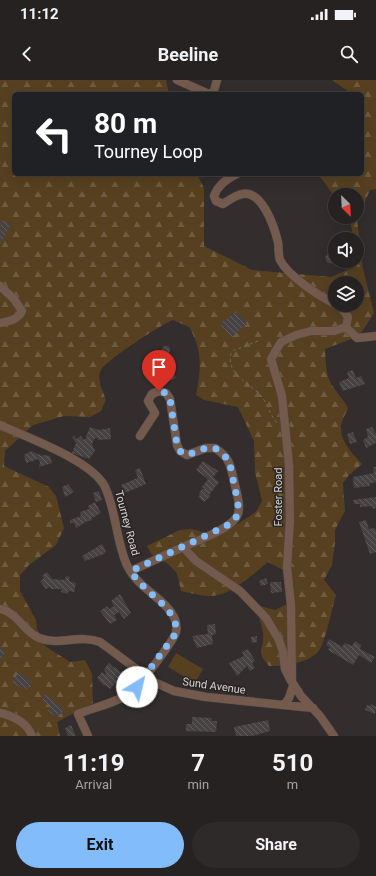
<!DOCTYPE html>
<style>
:root{--surface:#262222;--page:#2e2a2a;--text:#f1f3f6;--muted:#a4a4a5;--line:#423f40;--accent:#82bcfa}
body{margin:0;font-family:Roboto,sans-serif;background:var(--page);color:var(--text);height:100vh;display:flex;flex-direction:column;font-size:15px;white-space:nowrap}
*{box-sizing:border-box;margin:0}
p{font-size:13px;color:var(--muted)}
.icon{flex:none;width:22px;height:22px;fill:none;stroke:currentColor;stroke-width:2;stroke-linecap:round;stroke-linejoin:round}
.map{position:relative;height:656px;overflow:hidden}
.drawer{display:flex;flex-direction:column;background:var(--surface);flex:1}
.drawer>*{flex:none}
.guide{position:absolute;left:12px;top:12px;width:352px;height:84px;border-radius:6px;box-shadow:0 4px 16px #0002,0 0 0 1px var(--line);background:#202124;color:#fff;overflow:hidden}
.needle{width:26px;rotate:156deg}
.buttons{position:absolute;left:328px;top:108px;display:grid;gap:8px}
.buttons a{display:grid;place-items:center;width:36px;height:36px;border-radius:50%;background:var(--surface);box-shadow:0 4px 16px #0002,0 0 0 1px var(--line);font-size:20px}
.pin{position:absolute;display:grid;place-items:center;width:34px;height:34px;color:#fff;margin:-41px -17px;border-radius:50% 50% 50% 0;rotate:-45deg;box-shadow:0 0 4px #0007}
.pin .icon{rotate:45deg}
.me{position:absolute;width:44px;margin:-22px;rotate:36deg;stroke-linejoin:round;filter:drop-shadow(0 0 3px #0008)}
.turn{display:flex;align-items:center;gap:14px;height:84px;padding:0 16px;font-size:18px}
.turn .icon{width:52px;height:52px;stroke-width:2.5}
.turn b{display:block;font-size:28px;line-height:34px}
.eta{display:flex;justify-content:space-evenly;align-items:center;height:68px;text-align:center}
.eta b{font-size:24px;font-weight:700;line-height:28px}
.action{display:flex;gap:8px;margin-top:auto;padding:8px 16px}
.action a{flex:1;height:46px;border-radius:24px;background:var(--accent);color:#111;font-size:16px;font-weight:700;line-height:46px;text-align:center}
.action a+a{background:var(--page);color:var(--text)}
.status{display:flex;justify-content:space-between;align-items:center;height:28px;padding:0 20px;background:var(--surface);direction:ltr}
.status svg{height:11px;fill:currentColor}
header{display:flex;justify-content:space-between;align-items:center;height:52px;padding:0 16px;background:var(--surface);font-size:18px;font-weight:700}
.map>svg:first-child{display:block}
</style>
<div class="status"><b>11:12</b><svg viewBox="0 0 49 12"><path d="M0 12V9h3v3zM5 12V6h3v6zM10 12V3h3v9zM15 12V0h3v12zM26 1h20v11H26zM47 4h2v5h-2z"/></svg></div>
<header><svg class="icon" aria-label="back" viewBox="0 0 24 24"><path d="M15 5l-7 7 7 7"/></svg>Beeline<svg class="icon" aria-label="search" viewBox="0 0 24 24"><circle cx="10" cy="10" r="6"/><path d="M15 15l6 6"/></svg></header>
<div class="map">
<svg width="376" height="656" viewBox="0 0 376 656">
<defs>
<pattern id="forest-firs" width="22" height="20" patternUnits="userSpaceOnUse"><rect width="22" height="20" fill="#574020"/><path d="M5 1l3.5 6h-7zM16 11l3.5 6h-7z" fill="#6e5b40"/></pattern>
<pattern id="building-back-hatch" width="6" height="6" patternUnits="userSpaceOnUse"><rect width="6" height="6" fill="#474244"/><path d="M-1 5l2 2M0 0l6 6M5-1l2 2" fill="none" stroke="#615c5e"/></pattern>
</defs>
<rect width="100%" height="100%" fill="#332d2d"/>
<!-- grass -->
<path fill="#574020" d="M176,573L203,589L195,603L168,587Z"/>
<!-- forest -->
<path fill="url(#forest-firs)" fill-rule="evenodd" d="M0,0H166L169,14H14V94H197L204,108V166L252,190L331,197L357,186V159H353L350,137H357V115H335V117L318,94H362V14H352L332,0H376V109L370,110L357,139L363,189L374,233L359,256L325,269C326,282 325,297 334,308C339,316 344,320 348,328C346,334 341,341 341,346C340,362 353,374 362,384L349,395L343,403L345,431L335,450V463L332,485L324,500L336,515C332,528 326,559 320,569C312,583 284,586 269,586C254,569 265,570 263,553C262,546 259,538 257,531L260,526L275,530L291,522L294,506L287,492L268,482C256,492 234,512 218,515C206,518 192,513 181,511L177,493L168,484L152,475L147,466L180,450L192,449L214,455L233,447L256,432L262,421L255,392L254,361L238,327L204,320L196,315C201,290 203,270 189,247L173,240C162,244 105,281 101,290C96,299 103,311 106,320L101,331L90,337L64,336L33,345L5,371L4,386L49,407L56,416L64,448L56,465L29,485L20,495V511L36,540L37,549L45,566L70,582L85,580L92,594L93,623L57,642L60,656H0ZM335,203H357V225H335Z"/>
<!-- building -->
<path fill="url(#building-back-hatch)" d="M1,140L11,144L2,162L0,161Z
M325.5 178a5.5 5.5 0 1 1 11 0a5.5 5.5 0 1 1-11 0Z
M237,232L247,244L231,258L220,243Z
M162 270a4 4 0 1 1 8 0a4 4 0 1 1-8 0Z
M163,275L165,280L167,279L176,298L165,303L160,291L155,293L152,298L143,293L148,285L153,288L152,290L158,288L155,281Z
M353,290L356,298L361,296L365,304L343,311L339,302L349,298L347,292Z
M90,347L99,350L110,348L111,359L98,360V358H95L92,364L95,371L89,379L72,373L76,363L72,357L74,356L76,359L81,356L83,360L87,358L86,356Z
M372,347L376,354V363L366,368L363,360L368,357L366,349Z
M353,352L357,362L350,364L347,354Z
M31,371L42,376L43,375L50,376L52,383L39,387L40,382L38,379L26,383L24,375Z
M203,381L218,391L213,397L219,402L209,415L211,416L204,422L198,417L200,415L199,413L202,409H205L202,407L208,399L196,390Z
M373,387H376V402L369,404L370,406L354,408L353,397L374,393Z
M140,388L146,404L125,413L121,405L138,398L135,390Z
M68,404L74,412L65,417L62,407Z
M99,411L102,420L96,422L93,413Z
M376,417V428L373,429L372,426L360,427V424H354L353,420Z
M95,422L101,433L92,438L91,441H87L76,448L74,443H70V440L81,436L80,432L89,429L88,426Z
M366,440L369,449L375,448L376,451V472L370,474L359,442Z
M102,464L106,471L104,474L85,481L82,476Z
M47,492L52,499L65,500L66,496L70,497L69,501L76,503L74,512L68,511V514L61,512L62,509H51L50,507L46,509L40,501L44,498L42,496Z
M266,498L268,504L261,506L259,501Z
M270,502H281L282,512L271,513Z
M120,514L131,533L124,539L119,532L114,535L117,540L110,544L100,531L107,526L109,529L114,526L111,521Z
M215,544L216,554L212,555L213,564L197,568L192,556L208,554L207,545Z
M257,556V562L252,563L251,557Z
M329,559L342,567L345,563L352,566L355,561L361,565L360,569L375,577L371,583L359,575L353,585L328,570L330,567L326,565Z
M0,567L6,571L2,578L0,577Z
M248,569L255,581L252,583L255,588L250,591L247,586L237,596L229,583L244,576L242,572Z
M109,583L114,588L115,587L123,594L118,599L117,598L116,599L118,601L110,609L105,605L104,606L97,598L102,592L105,594L106,593L104,589Z
M19,592L32,602L27,609L22,606L21,608L12,602Z
M46,614L64,630L57,638L48,631L51,627L42,620Z
M371,624L376,627L375,634L365,630L367,625L370,626Z
M192,637L212,638L211,641H217L216,652L186,651V644H192Z
M268,640L270,651L252,656H236L234,647Z
M71,645L76,656H68L65,648Z"/>
<g fill="none" stroke-linecap="round" stroke-linejoin="round">
<!-- minor casing -->
<g stroke="#514b4b" stroke-width="9">
<path id="minor" d="M177,0L209,14
M213,14L217,0
M237,94C226,99 218,105 214,116L216,121L223,124C228,121 233,117 239,115C261,106 274,146 278,162C279,167 278,175 280,180C288,196 319,216 335,224
M0,206L14,219L22,231C18,240 9,241 0,243
M346,247L357,258L376,256
M0,345C26,357 93,381 105,407C116,431 116,459 126,483C137,509 164,517 174,537C176,541 177,547 176,552C174,560 139,607 131,612C117,623 95,627 78,634L88,656
M140,356L155,333L148,321L152,314L159,311L166,313L170,319L177,365L180,371L187,375L206,368H215C230,378 230,384 234,401C236,411 241,424 238,434C234,448 196,461 183,467
M131,491L183,467L196,481L240,511L266,538L279,560L283,572L285,589L291,601
M0,529C17,532 24,552 39,558C59,566 79,554 100,562L154,602L174,611L206,617L313,628
M284,625L289,618L293,606
M0,633C13,636 27,643 32,656
M334,656L320,636L301,616L292,602L291,525L287,487L290,440L289,385L282,316L271,279L281,262L296,255L311,251H334L346,247L348,237L341,227L337,225"/>
</g>
<!-- path -->
<path stroke="#6c6767" stroke-width="1" stroke-dasharray="3 3" stroke-linecap="butt" d="M258,261L232,271C223,294 251,303 262,317C268,325 270,335 277,343"/>
<!-- minor -->
<use href="#minor" stroke="#745a4d" stroke-width="8"/>
</g>
<g fill="none" stroke-linecap="round" stroke-linejoin="round">
<!-- route -->
<path stroke="#82bcfa" stroke-width="7" stroke-dasharray="0 12.6" d="M137,607L176,553C179,528 143,513 131,491L222,448L233,442L238,434V423L229,380L215,368H206L187,375L180,371L177,365L170,319L166,313L159,311"/>
</g>
<g text-anchor="middle" dominant-baseline="central" stroke-width="3" stroke-linejoin="round" paint-order="stroke">
<!-- street labels -->
<g font-size="11" fill="#d7d3d3" stroke="#292423">
<text transform="translate(278 417) rotate(-90)">Foster Road</text>
<text transform="translate(127 443) rotate(75)">Tourney Road</text>
<text transform="translate(214 606) rotate(8)">Sund Avenue</text>
</g>
</g>
</svg>
<div class="buttons">
<a><svg class="needle" viewBox="-14 -14 28 28"><path d="M0-13l5 13h-10z" fill="#e53935"/><path d="M0 13l5-13h-10z" fill="#a4a4a5"/></svg></a>
<a><svg class="icon" aria-label="sound" viewBox="0 0 24 24"><path d="M4 9h4l5-4v14l-5-4H4zM17 9q2 3 0 6"/></svg></a>
<a><svg class="icon" aria-label="layers" viewBox="0 0 24 24"><path d="M12 4l9 5-9 5-9-5zM3 14l9 5 9-5"/></svg></a>
</div>
<div class="pin" style="left:159px;top:311px;background:#d93025"><svg class="icon" aria-label="arrive" viewBox="0 0 24 24"><path d="M6 21V4h12l-3 4 3 4H6"/></svg></div>
<svg class="me" style="left:137px;top:607px" viewBox="-20 -20 40 40"><circle r="19" fill="#fff"/><path d="M0-13L10 11 0 6-10 11z" fill="#82bcfa"/></svg>
<div class="guide">
<div class="turn"><svg class="icon" aria-label="left" viewBox="0 0 24 24"><path d="M17 20v-9H6M10 6l-5 5 5 5"/></svg><div><b>80 m</b>Tourney Loop</div></div>
</div>
</div>
<section class="drawer">
<div class="eta">
<div><b>11:19</b><p>Arrival</p></div>
<div><b>7</b><p>min</p></div>
<div><b>510</b><p>m</p></div>
</div>
<div class="action"><a>Exit</a><a>Share</a></div>
</section>
